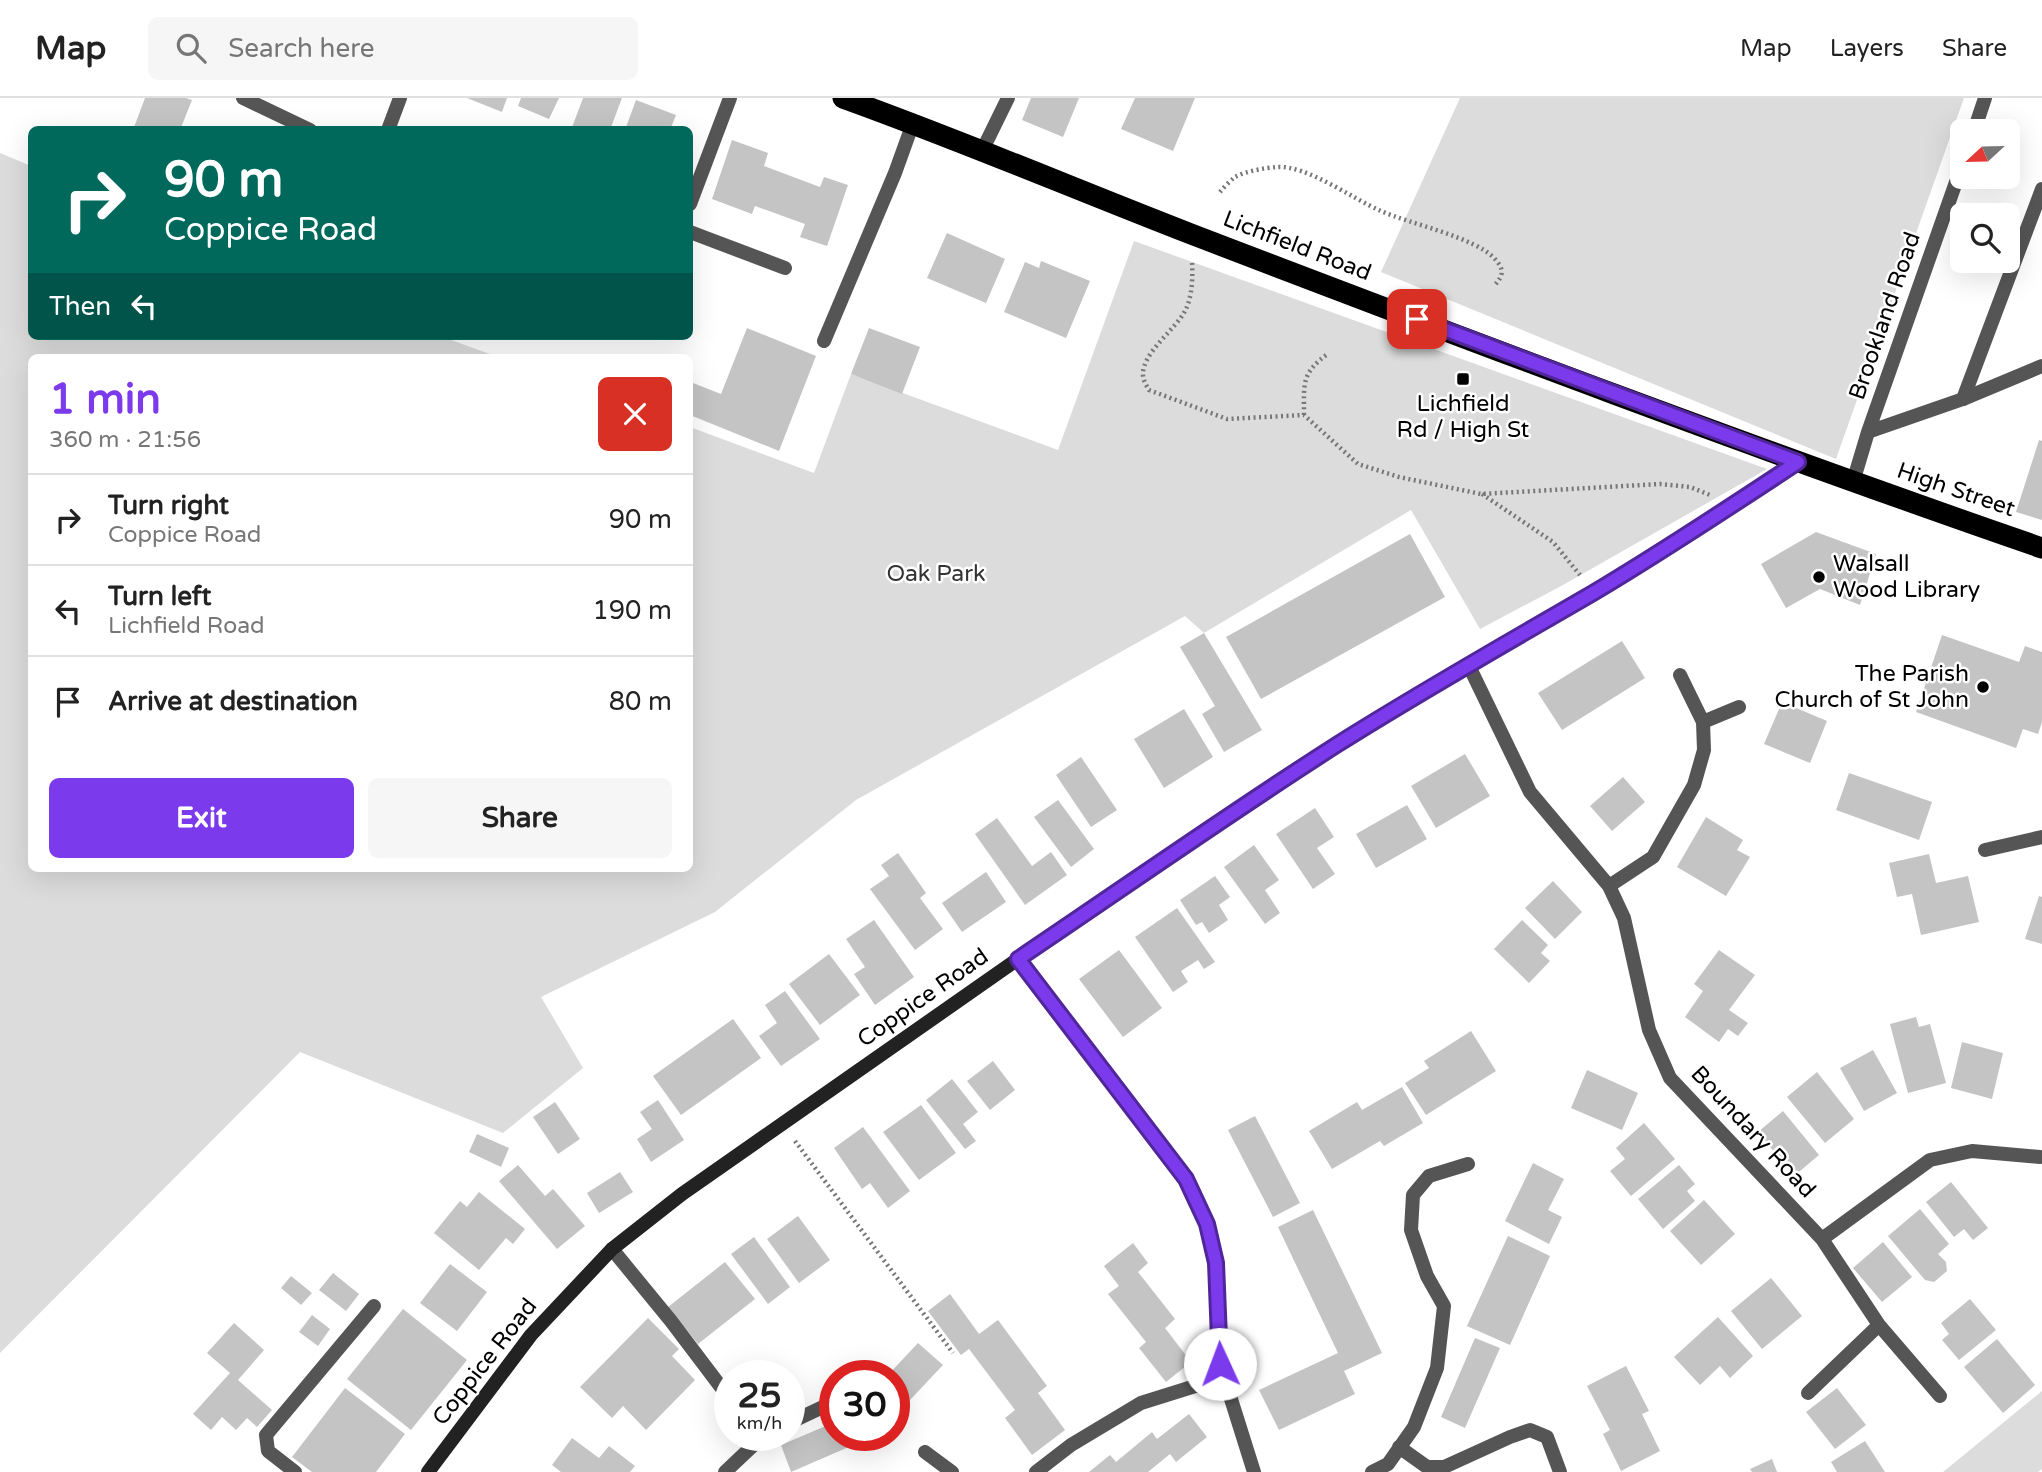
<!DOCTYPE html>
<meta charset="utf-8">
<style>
:root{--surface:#fff;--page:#f6f6f6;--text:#222;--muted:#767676;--line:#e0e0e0;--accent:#7c3aed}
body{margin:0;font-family:"Varela Round",sans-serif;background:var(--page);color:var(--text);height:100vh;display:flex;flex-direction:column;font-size:26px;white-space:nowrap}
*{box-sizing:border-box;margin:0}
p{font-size:23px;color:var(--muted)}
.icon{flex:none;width:38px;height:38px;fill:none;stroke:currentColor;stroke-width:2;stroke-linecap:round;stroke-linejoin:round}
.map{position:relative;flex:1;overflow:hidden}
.panel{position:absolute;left:28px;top:256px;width:665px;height:518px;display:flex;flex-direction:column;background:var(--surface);border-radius:10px;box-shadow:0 7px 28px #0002}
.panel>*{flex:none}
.top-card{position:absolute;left:28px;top:28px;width:665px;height:214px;border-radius:10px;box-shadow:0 7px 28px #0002;background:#00695c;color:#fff;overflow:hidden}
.needle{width:46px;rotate:248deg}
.controls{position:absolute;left:1950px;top:21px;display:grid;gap:14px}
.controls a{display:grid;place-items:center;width:70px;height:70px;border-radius:10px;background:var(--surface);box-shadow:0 7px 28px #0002;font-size:35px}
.speed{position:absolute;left:714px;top:1262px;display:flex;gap:14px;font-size:35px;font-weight:700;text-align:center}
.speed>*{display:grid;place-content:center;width:91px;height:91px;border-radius:50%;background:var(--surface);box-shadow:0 7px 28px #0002;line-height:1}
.speed small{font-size:18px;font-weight:400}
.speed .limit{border:10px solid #d22;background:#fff;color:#111}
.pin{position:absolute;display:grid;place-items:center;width:60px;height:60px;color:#fff;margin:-30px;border-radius:14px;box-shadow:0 4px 10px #0006}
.me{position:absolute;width:77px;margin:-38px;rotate:358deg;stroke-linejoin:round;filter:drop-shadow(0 0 5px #0008)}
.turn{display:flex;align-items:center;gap:24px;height:147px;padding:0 21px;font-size:32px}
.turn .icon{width:91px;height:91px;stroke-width:2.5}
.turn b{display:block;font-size:49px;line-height:60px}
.then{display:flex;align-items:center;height:66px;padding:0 21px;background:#0003;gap:14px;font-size:26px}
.round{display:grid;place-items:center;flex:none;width:74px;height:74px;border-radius:10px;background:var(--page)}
.summary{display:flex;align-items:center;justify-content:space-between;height:119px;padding:0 21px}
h1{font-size:42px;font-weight:800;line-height:52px;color:var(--accent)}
.cta{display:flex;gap:14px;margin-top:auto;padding:14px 21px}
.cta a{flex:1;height:80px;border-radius:10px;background:var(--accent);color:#fff;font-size:28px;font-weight:800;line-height:80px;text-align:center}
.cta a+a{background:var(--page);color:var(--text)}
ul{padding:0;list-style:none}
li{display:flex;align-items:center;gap:21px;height:91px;padding:0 21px;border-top:2px solid var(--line)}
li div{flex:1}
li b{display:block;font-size:26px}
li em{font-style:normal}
header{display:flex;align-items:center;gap:42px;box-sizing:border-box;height:98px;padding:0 35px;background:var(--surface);border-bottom:2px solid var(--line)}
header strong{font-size:33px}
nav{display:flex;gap:38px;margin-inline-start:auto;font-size:24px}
.search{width:490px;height:63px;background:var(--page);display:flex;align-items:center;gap:18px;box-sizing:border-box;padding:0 24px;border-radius:10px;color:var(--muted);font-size:26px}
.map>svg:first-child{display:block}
</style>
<header>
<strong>Map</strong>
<div class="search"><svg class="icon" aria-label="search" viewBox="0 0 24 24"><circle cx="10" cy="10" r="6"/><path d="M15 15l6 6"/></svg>Search here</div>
<nav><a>Map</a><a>Layers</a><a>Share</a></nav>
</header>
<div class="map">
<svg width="2042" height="1374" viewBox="0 0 2042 1374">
<rect width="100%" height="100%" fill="#fff"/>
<!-- green -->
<path fill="#dcdcdc" d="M1460,0H1964L1836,361L1381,174Z
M0,55L31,68L32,238H440L498,259H32V770H690V329L814,375L851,276L1058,352L1134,143L1767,371L1563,487L1480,531L1411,412L1204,535L1185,518L856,702L715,814L541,899L583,970L503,1035L300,954L0,1255Z
M2042,1293V1371L2038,1374H1943Z"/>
<!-- building -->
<path fill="#c4c4c4" d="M145,0H186L192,2L180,32H133Z
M467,0H507L502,14Z
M521,0H559L549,21L518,8Z
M583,0H622L610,32H571Z
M1031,0H1079L1063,39L1022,22Z
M1135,0H1195L1173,53L1121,31Z
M636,2L676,17L670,32H625Z
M732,42L768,55L764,68L820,89L824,79L848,87L827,148L800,139L805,126L755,108L752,116L712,101Z
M947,135L1005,161L986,205L927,180Z
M1041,163L1090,183L1066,240L1004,214L1025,164L1039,170Z
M747,230L816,258L779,353L690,317V294L693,285L721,296Z
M869,230L920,249L902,296L851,276Z
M2039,342L2042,343V422L2016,414Z
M1816,434L1876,456L1860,507L1820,491L1786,510L1761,466Z
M1410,436L1445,499L1261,601L1226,539Z
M1204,535L1262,632L1224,654L1202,616L1215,608L1180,549Z
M1942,537L2019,564L2025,548L2042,554V624L2038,636L2023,631L2016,650L1916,614Z
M1622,543L1645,580L1562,632L1538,595Z
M1782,604L1827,623L1810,665L1764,646Z
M1184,611L1213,659L1164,690L1134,641Z
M1465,656L1490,698L1436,730L1411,688Z
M1081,659L1117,712L1091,729L1056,677Z
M1849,675L1932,704L1919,742L1836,712Z
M1623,679L1645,704L1612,733L1590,708Z
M1058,702L1094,751L1071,769L1034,719Z
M1407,707L1427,741L1376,770L1356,736Z
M1315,710L1334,739L1317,750L1335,776L1313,791L1276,736Z
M1706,719L1743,742L1737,752L1750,759L1726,798L1677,769Z
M997,720L1032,768L1051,754L1067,777L1025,807L975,736Z
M1254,747L1279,782L1265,792L1280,815L1265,826L1224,769Z
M898,755L926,795L920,800L943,831L915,852L870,791L889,778L881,767Z
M1929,756L1936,785L1968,778L1979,824L1921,837L1912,796L1897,799L1889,765Z
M986,774L1006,804L962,834L942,805Z
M1215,778L1230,799L1219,807L1228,822L1209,835L1202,824L1196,827L1180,802Z
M1553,783L1582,814L1555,841L1525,810Z
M2039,798L2042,799V846L2025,841Z
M1177,810L1215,864L1204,871L1198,862L1181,873L1188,884L1173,894L1135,839Z
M874,822L914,879L875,907L854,876L865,869L846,841Z
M1522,822L1548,847L1541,855L1550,863L1529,885L1494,851Z
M1119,852L1162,910L1123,939L1079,881Z
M1719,852L1755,877L1729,912L1748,925L1738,938L1728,931L1719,944L1685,919L1703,893L1694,886Z
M829,856L860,897L820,927L789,886Z
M785,893L820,941L781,968L759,938L777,925L765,907Z
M1916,919L1919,929L1930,926L1946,985L1908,995L1890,926Z
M733,921L761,960L681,1017L653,978Z
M1471,933L1496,973L1426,1017L1405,985L1429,970L1424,963Z
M1962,944L2003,955L1992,1001L1951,990Z
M1873,952L1897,995L1864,1013L1840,970Z
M993,963L1015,992L990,1012L967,983Z
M1587,972L1638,995L1622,1032L1571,1010Z
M1817,974L1854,1021L1825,1045L1787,999Z
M952,981L978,1014L963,1026L976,1043L965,1051L926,1002Z
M1402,989L1423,1025L1384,1048L1380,1043L1332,1071L1309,1033L1357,1004L1362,1012Z
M658,1002L684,1042L651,1064L637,1041L652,1031L640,1014Z
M555,1004L580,1041L558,1056L533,1019Z
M921,1007L956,1055L919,1082L883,1034Z
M1783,1013L1819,1057L1794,1078L1758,1034Z
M1255,1018L1300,1105L1273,1119L1228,1032Z
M1644,1025L1675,1061L1631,1098L1610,1073L1625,1061L1616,1050Z
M863,1029L910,1093L888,1110L870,1085L862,1091L834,1050Z
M477,1036L509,1050L501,1069L469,1054Z
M1533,1065L1564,1081L1548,1112L1562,1119L1549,1146L1505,1123Z
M518,1067L545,1098L553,1091L585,1128L557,1151L499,1083Z
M1679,1067L1695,1086L1687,1093L1695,1103L1663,1131L1638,1101Z
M620,1074L633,1094L599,1115L587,1095Z
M1951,1084L1988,1130L1973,1142L1964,1131L1954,1139L1926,1104Z
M479,1094L525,1131L513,1146L506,1140L479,1172L434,1135L460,1103L467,1109Z
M1704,1102L1735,1136L1701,1167L1670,1133Z
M1920,1111L1949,1146L1938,1156L1946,1164L1947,1173L1934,1184L1925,1182L1888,1138Z
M1313,1112L1382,1255L1344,1273L1355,1296L1279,1332L1259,1292L1338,1255L1278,1129Z
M798,1118L830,1162L799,1185L767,1141Z
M1508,1138L1550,1158L1510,1247L1467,1228Z
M754,1139L790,1189L768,1206L731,1156Z
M1883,1144L1912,1179L1882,1204L1853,1170Z
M1133,1145L1148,1165L1138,1174L1175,1221L1165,1230L1191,1264L1166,1284L1139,1250L1146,1244L1108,1196L1119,1188L1104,1168Z
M725,1164L755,1201L698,1246L668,1209Z
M450,1166L487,1194L457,1233L420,1205Z
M333,1175L359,1196L346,1213L319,1192Z
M291,1178L312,1195L301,1207L281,1190Z
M1771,1180L1802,1218L1762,1251L1731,1213Z
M950,1196L979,1236L998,1222L1047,1288L1038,1295L1065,1332L1032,1357L1005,1320L1015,1312L969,1251L961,1257L928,1213Z
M1970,1201L1996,1232L1959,1262L1942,1242L1949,1236L1941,1225Z
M403,1211L467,1262L411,1332L347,1281Z
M312,1217L330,1231L318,1248L299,1234Z
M1718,1219L1753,1258L1730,1280L1720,1268L1700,1287L1674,1259Z
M648,1220L679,1251L672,1258L695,1282L646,1332L623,1308L612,1320L580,1289Z
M234,1225L264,1252L238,1282L272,1312L257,1329L247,1320L236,1332L222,1319L211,1332L193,1316L230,1275L207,1255Z
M1475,1240L1500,1250L1465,1330L1441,1319Z
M1997,1241L2035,1287L2003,1315L1964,1269Z
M918,1245L943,1267L894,1319V1278H887Z
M1626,1268L1649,1313L1642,1316L1660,1353L1621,1373L1603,1336L1610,1332L1587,1288Z
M345,1290L405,1336L376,1374H312L292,1359Z
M1837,1290L1866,1327L1835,1351L1806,1314Z
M1189,1316L1207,1339L1176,1364L1170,1356L1148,1374H1089L1110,1357L1116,1364L1152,1334L1157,1341Z
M835,1324V1337H846L851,1348L791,1374L781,1347Z
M572,1340L599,1360L609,1348L635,1368L630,1374H561L552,1367Z
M1865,1343L1885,1374H1837L1831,1364Z
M1772,1361L1777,1374H1752L1750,1371Z"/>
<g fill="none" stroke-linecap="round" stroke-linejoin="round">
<!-- path -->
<path stroke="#777" stroke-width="4.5" stroke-dasharray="2 3.5" stroke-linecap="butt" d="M1220,94C1224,89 1230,83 1235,79C1246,73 1265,70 1277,69C1307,67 1353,101 1381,113C1410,126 1475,139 1495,161C1505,172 1503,178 1494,188
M1192,165C1193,180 1192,200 1185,213C1175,232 1142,255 1143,277C1143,282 1146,287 1149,292L1227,321L1304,317L1358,366L1399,379L1481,396L1660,386L1690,389L1710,397
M1304,317C1304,285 1301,275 1329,255
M1482,396L1553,444L1580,477
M795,1043L953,1255"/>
<!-- lane -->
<path stroke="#555" stroke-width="14" d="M243,0L310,32
M388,32L400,0
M982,53L1008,0
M690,134L785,170
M824,243L895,75L913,25
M1963,301L2042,91
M1985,752L2042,739
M612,1151L671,1223L730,1301
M789,1325L827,1307
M295,1374L268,1353L266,1337L374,1208
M725,1374L764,1337"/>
<!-- street -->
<path stroke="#555" stroke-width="14" d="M1974,33L1985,0
M690,106L730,0
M1868,334L1963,301L2042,268
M1853,384L1868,334L1962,67
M1468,566L1530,694L1609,788L1624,820L1649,932L1670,980L1822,1141L1879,1227L1940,1298
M1680,577L1703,624L1739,609
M1609,788L1653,759L1694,687L1704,652L1703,624
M1018,861L1187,1081L1207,1126L1216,1165L1220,1266L1254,1374
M1822,1141L1930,1062L1972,1053L2040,1059
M1808,1295L1879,1227
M1399,1349L1427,1369H1444L1510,1339L1530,1332L1547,1339L1560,1374
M925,1354L952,1374
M1036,1374L1071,1347L1141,1305L1224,1279
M1372,1374L1388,1366L1414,1329L1437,1270L1444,1208L1427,1178L1411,1132L1413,1097L1429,1078L1468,1066"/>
<!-- secondary -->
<path stroke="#222" stroke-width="14" d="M428,1374L531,1237L612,1151L682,1096L1018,861L1183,748L1337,647L1468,566L1594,494L1733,408L1798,364"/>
<!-- highway -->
<path stroke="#000" stroke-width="21" d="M843,0C960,42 1075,91 1191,136C1473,244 1756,351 2042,450"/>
</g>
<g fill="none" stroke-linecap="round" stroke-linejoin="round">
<!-- route casing -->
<g stroke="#51269a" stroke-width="18">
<path id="route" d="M1220,1266L1216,1165L1207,1126L1186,1081L1018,861C1125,789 1230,715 1338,646C1422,593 1507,545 1593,495C1662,454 1730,409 1798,364L1417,221"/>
</g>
<!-- route -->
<use href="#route" stroke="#7c3aed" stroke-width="12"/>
</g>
<!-- markers -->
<g fill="#000" stroke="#fff" stroke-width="2.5">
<rect x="1456" y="274" width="14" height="14" rx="3.5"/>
<circle cx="1819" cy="479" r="7"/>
<circle cx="1983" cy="589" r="7"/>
</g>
<g text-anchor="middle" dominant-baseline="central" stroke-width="5" stroke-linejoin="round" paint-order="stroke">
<!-- street labels -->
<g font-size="23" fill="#000" stroke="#fff">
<text transform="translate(1297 148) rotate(21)">Lichfield Road</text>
<text transform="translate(1885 218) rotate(-71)">Brookland Road</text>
<text transform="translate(1956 392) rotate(19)">High Street</text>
<text transform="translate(923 900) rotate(-35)">Coppice Road</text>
<text transform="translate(1753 1034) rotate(47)">Boundary Road</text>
<text transform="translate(485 1264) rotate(-52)">Coppice Road</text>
</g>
<!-- poi labels -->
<g font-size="23" fill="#000" stroke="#fff">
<text x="1463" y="306">Lichfield<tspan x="1463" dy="26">Rd / High St</tspan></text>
<text x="1833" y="466" text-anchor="start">Walsall<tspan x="1833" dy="26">Wood Library</tspan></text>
<text x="1969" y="576" text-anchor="end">The Parish<tspan x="1969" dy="26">Church of St John</tspan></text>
</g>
<!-- park labels -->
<g font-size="23" fill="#333" stroke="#fff">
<text x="936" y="476">Oak Park</text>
</g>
</g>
</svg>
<div class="controls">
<a><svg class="needle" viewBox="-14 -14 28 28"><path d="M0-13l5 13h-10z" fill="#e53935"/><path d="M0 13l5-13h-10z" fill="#767676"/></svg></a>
<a><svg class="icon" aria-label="search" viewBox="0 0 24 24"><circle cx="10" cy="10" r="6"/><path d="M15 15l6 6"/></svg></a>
</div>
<div class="speed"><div>25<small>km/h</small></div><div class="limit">30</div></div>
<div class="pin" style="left:1417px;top:221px;background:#d93025"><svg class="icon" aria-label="arrive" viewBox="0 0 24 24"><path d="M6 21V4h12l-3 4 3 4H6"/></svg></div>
<svg class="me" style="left:1220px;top:1266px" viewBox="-20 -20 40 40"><circle r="19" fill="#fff"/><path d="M0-13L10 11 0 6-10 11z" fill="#7c3aed"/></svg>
<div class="top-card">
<div class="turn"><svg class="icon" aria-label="right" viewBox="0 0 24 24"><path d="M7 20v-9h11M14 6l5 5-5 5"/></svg><div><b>90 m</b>Coppice Road</div></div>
<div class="then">Then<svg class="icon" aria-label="left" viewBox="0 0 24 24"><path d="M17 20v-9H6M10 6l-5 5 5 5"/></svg></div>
</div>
<section class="panel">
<div class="summary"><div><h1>1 min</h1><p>360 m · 21:56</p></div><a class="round" style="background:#d93025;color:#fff"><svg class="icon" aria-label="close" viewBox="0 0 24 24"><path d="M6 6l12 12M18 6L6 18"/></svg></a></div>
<ul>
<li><svg class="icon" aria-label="right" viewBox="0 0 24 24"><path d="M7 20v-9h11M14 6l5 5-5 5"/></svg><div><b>Turn right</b><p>Coppice Road</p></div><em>90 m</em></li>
<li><svg class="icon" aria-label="left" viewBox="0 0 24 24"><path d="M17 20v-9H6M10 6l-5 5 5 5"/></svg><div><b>Turn left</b><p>Lichfield Road</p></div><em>190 m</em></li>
<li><svg class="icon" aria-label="arrive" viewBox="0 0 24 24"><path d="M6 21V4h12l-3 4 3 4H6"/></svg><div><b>Arrive at destination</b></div><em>80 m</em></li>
</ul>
<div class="cta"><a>Exit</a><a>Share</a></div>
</section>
</div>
